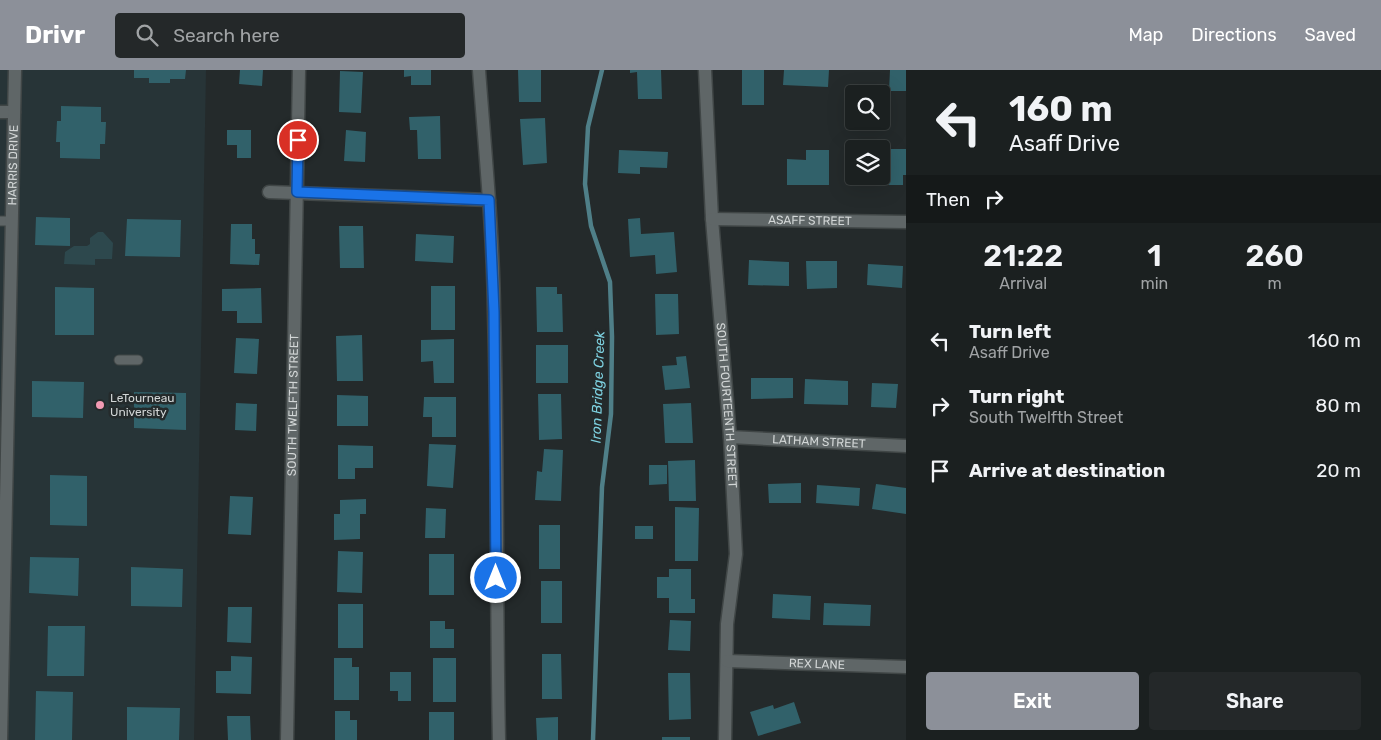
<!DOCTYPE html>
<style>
:root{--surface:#1b2020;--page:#242829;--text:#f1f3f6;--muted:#a0a3a5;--line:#393e3e;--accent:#8c9099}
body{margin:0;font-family:Rubik,sans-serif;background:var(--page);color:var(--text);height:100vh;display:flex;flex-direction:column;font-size:19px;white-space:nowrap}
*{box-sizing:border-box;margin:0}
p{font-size:16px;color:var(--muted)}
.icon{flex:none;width:28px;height:28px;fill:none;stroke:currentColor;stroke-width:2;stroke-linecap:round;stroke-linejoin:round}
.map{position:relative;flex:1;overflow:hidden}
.sheet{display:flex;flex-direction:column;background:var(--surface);width:475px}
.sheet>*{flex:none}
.guide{background:#1b2020;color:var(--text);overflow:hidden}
.tools{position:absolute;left:845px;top:15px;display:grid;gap:10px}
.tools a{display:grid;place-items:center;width:45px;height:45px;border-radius:5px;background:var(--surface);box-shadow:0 5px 20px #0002,0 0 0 1px var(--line);font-size:25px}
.pin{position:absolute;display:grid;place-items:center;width:42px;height:42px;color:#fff;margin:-21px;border:2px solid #fff;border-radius:50%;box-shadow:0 1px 5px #0007}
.me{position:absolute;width:55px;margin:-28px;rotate:0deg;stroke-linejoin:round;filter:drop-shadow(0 0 4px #0008)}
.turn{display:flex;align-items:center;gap:18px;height:105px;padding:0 20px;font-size:22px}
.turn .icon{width:65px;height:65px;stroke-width:2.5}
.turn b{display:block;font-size:35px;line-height:42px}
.then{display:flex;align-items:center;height:48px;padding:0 20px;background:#0003;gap:10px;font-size:19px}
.eta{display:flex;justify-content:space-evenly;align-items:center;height:85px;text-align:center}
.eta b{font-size:30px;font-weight:600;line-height:35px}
.button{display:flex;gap:10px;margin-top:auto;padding:10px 20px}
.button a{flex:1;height:58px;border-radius:5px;background:var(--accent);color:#fff;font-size:20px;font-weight:600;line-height:58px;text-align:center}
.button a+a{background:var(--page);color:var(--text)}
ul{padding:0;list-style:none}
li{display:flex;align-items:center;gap:15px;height:65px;padding:0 20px}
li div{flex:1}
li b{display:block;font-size:19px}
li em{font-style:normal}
header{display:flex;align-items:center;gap:30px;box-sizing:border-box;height:70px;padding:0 25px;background:var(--accent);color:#fff}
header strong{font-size:24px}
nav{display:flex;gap:28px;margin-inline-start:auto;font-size:18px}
.search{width:350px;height:45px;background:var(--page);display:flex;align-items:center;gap:12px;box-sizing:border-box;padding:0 18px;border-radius:5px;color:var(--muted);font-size:19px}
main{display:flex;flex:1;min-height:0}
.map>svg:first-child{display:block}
</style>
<header>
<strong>Drivr</strong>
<div class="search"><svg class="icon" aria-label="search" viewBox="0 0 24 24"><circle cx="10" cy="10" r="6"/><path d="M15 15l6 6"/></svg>Search here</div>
<nav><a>Map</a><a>Directions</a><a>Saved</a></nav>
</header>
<main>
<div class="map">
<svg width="906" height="670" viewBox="0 0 906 670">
<rect width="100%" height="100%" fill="#242a2b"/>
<!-- built -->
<path fill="#273437" d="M0,0H206L194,670H0Z"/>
<!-- green -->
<path fill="#2d484d" d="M98,162H103L113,173L112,189H95V195L64,194L65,182L74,176H87L90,174V168Z"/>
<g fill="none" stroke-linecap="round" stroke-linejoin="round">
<!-- stream -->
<path stroke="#4f7f88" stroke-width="4.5" d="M593,670L602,417L611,344L612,267L610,212L591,156L585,114L588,57L602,0"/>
</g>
<!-- building -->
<path fill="#31616a" d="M134,0H186L185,9H170V13H149V8H134Z
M240,0H263L262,16L239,14Z
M404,0H431V15H411V6L404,7Z
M518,0H541V32H519Z
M630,0H661L662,29H638L637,2L630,3Z
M742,0H764V35H742Z
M784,0H829L828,17L783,15Z
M890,0H906V21H889Z
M340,1L363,2L361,43L339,42Z
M61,36L101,37V52H106L105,74H100V89L60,88V72H56L57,51H61Z
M440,46L441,89H418L417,60H410L409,47Z
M545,48L547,93L523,95L520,49Z
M227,60H251V88H237V75H227Z
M346,60L366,62L365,92L344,91Z
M887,79H906V105H903V115H887Z
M619,80L668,82L667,98L640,97V104L618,103Z
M806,80H829V115H787V89L806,90Z
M36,147L70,148V176L35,175Z
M640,148L641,164L674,162L677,202L656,204L655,185L630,187L628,149Z
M127,149L181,150L180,187L125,186Z
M231,154H252V169H255V184H260L259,195L230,194Z
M339,156H363L364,198H340Z
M416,164L454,166L453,193L415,191Z
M749,190L789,192V216L748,215Z
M806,191H837V218L807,219Z
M868,194L903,196L902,218L867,215Z
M431,216H455V260H431Z
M55,217L94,218V265H55Z
M536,217H557V224H562L563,262H537Z
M261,218L262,253H237V241H222V219Z
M655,224H678L679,264L656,265Z
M362,265L363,311H337L336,266Z
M236,268L259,269L257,304L234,303Z
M454,269V313H434L433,291L421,292V270Z
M536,275H568V313H536Z
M686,286L690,318L665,320L662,296L677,295L676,287Z
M751,308H793V328L751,329Z
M805,309L848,311V335L804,334Z
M32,311L84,312L83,348L32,347Z
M872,313L898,314L896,338L871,337Z
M134,322L186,323V360L134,358Z
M538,324H561L562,369L539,370Z
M337,325L368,326V356H337Z
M424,327H456V367H432V347H423Z
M236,333L257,334L256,361L235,360Z
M691,333L693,373H665L663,334Z
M429,374L456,375L453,418L427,416Z
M338,375L373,376V398H355V409H338Z
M544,379L563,380L561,431L535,430L537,401L542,402Z
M695,390L696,431H669L668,391Z
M649,395H667V414L649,415Z
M50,405L87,406V456L50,455Z
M801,413V433H769L768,414Z
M876,414L906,418V444L872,439Z
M817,415L860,418L859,436L816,433Z
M230,426L253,427L251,465L228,464Z
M366,429V444H360V469L334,470V444H340V430Z
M675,437L699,438L698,491H675Z
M426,438L446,439L445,468H425Z
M539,455H560V499H539Z
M635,456H653V469H635Z
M338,481L363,482L362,523L337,522Z
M429,484H454V525H429Z
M30,487L79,488L78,526L29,523Z
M131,497L183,499L182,537L131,536Z
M669,499H691V529H695V543H669V528H657V507H669Z
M541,511H562V553H541Z
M773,524L811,526L810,550L772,548Z
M824,533L871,535L870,556L823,555Z
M338,534H363V578H338Z
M228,537H252L251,573L227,572Z
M670,550L691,551L690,581L668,580Z
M430,551H445V559H454V578H430Z
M48,556H85L84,606H47Z
M542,584H561L562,629H542Z
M231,586L252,587L251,624L216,623V601H231Z
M334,588H352V597H359V630H334Z
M433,588H456V632H433Z
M390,602H411V631H398V621H390Z
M668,603H690L691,649L669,650Z
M36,621L73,622L72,670H35Z
M794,632L801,653L758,666L750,642L773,635L774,639Z
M127,637L180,638L179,670H127Z
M335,641H350V650H357V670H335Z
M429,642H454V670H429Z
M227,646H250L251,670H228Z
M558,647V670H537L536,648Z
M662,667H690V670H662Z"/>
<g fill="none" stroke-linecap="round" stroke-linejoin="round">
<!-- service casing -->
<g stroke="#404646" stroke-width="11">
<path id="service" d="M0,151H11
M119,290H138"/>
</g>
<!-- minor casing -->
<g stroke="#404646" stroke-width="15">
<g id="minor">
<path d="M479,0C485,81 493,161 494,242C498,385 496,527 499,670"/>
<path id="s1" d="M705,0L712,149L730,367L736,484L727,554L725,670"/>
<path d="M0,42H14"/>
<path d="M269,122L489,130"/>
<path id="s2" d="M712,149L906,152"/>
<path id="s3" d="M730,367L906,376"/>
<path id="s4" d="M727,591L906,597"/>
<path id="s5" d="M1,670L15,0"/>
<path id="s6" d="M287,670L299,0"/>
</g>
</g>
<!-- service -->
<use href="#service" stroke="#5f6667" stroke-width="9"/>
<!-- minor -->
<use href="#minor" stroke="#5f6667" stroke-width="12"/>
</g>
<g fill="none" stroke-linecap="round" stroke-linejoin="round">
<!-- route casing -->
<g stroke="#114b97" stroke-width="12">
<path id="route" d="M298,70L297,122L489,130L494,242L496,508"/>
</g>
<!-- route -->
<use href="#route" stroke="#1a73e8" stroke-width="9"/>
</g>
<!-- markers -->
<circle fill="#f19ab3" stroke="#242a2b" stroke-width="2" cx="100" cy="335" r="5"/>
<g text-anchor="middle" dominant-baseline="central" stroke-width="5" stroke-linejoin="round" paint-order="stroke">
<!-- street labels -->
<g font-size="12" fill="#d2d6d6" stroke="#242a2b">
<text stroke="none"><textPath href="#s5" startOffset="575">HARRIS DRIVE</textPath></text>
<text stroke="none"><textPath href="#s2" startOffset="98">ASAFF STREET</textPath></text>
<text stroke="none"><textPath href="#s6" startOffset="335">SOUTH TWELFTH STREET</textPath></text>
<text stroke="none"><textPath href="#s1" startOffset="336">SOUTH FOURTEENTH STREET</textPath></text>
<text stroke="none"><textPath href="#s3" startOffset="89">LATHAM STREET</textPath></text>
<text stroke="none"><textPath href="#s4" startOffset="90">REX LANE</textPath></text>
</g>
<!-- poi labels -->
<g font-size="12" fill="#d2d6d6" stroke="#242a2b" text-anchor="start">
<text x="110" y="328">LeTourneau<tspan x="110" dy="14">University</tspan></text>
</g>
<!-- water labels -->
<g font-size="14" font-style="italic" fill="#7dd0df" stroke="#242a2b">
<text transform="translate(598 317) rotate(-88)">Iron Bridge Creek</text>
</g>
</g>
</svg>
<div class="tools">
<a><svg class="icon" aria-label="search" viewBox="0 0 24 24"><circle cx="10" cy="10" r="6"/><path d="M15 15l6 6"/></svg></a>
<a><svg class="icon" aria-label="layers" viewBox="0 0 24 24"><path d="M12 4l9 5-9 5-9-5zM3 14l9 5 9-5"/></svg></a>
</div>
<div class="pin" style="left:298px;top:70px;background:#d93025"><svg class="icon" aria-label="arrive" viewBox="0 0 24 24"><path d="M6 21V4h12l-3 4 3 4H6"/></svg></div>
<svg class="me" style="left:496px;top:508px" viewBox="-20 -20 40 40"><circle r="17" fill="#1a73e8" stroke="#fff" stroke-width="3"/><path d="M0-11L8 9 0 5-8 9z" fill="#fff"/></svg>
</div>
<section class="sheet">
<div class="guide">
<div class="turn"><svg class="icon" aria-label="left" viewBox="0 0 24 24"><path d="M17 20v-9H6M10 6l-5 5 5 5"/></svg><div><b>160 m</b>Asaff Drive</div></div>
<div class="then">Then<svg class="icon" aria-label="right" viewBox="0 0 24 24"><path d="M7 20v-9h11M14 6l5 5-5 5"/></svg></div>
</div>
<div class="eta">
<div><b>21:22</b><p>Arrival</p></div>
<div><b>1</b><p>min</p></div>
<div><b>260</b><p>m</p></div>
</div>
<ul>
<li><svg class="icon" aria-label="left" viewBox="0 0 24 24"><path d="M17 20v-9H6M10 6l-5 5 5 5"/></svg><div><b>Turn left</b><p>Asaff Drive</p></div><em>160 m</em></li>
<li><svg class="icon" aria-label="right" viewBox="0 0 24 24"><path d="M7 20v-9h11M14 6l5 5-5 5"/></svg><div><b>Turn right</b><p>South Twelfth Street</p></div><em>80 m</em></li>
<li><svg class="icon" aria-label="arrive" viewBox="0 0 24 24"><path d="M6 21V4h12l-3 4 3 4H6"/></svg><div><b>Arrive at destination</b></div><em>20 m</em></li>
</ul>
<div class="button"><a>Exit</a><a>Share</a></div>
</section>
</main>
